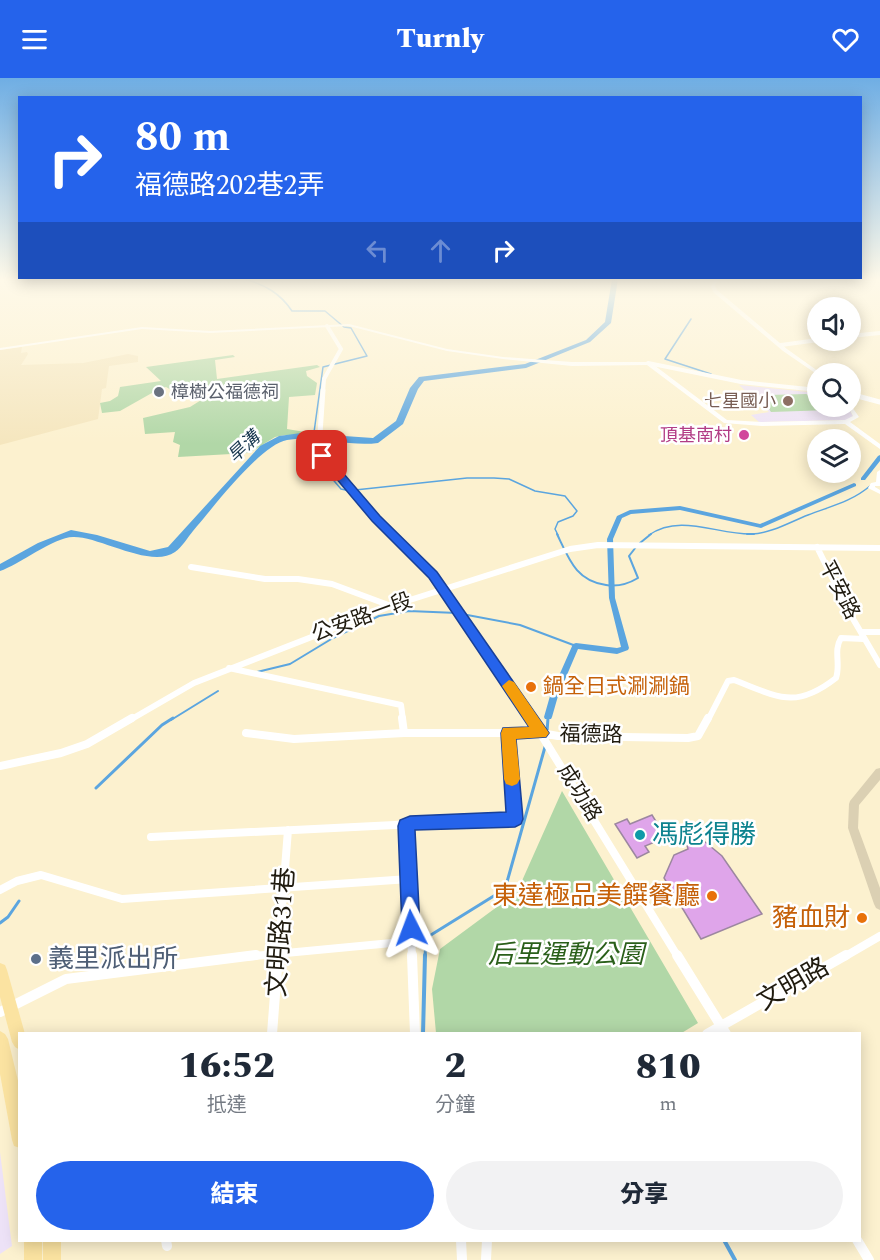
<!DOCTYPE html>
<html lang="zh-TW">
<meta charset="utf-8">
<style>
:root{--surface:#fff;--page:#f2f2f3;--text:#1f2937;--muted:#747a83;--accent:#2563eb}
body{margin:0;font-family:Spectral,"Noto Sans TC",serif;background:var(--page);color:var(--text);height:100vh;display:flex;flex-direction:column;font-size:22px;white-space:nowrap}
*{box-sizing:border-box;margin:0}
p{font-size:20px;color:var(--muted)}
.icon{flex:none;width:33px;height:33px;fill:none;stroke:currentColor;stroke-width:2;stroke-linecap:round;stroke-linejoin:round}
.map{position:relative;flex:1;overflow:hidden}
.panel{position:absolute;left:18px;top:954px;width:843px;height:210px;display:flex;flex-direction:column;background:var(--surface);border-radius:0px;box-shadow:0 3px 15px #0003}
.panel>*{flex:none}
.banner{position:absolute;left:18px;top:18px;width:844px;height:183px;border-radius:0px;box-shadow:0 3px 15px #0003;background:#2563eb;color:#fff;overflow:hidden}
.controls{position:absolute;left:807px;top:219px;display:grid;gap:12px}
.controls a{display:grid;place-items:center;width:54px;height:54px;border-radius:50%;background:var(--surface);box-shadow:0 3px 15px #0003;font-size:30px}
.pin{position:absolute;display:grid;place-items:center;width:51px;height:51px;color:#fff;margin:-26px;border-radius:12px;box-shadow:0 3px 9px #0006}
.me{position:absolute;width:66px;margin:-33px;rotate:357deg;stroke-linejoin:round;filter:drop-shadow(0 0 4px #0008)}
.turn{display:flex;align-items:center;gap:21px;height:126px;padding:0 18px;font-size:27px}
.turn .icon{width:78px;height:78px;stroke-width:2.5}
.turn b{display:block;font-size:42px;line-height:51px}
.lanes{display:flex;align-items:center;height:57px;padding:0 18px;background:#0003;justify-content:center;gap:30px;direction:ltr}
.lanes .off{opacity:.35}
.eta{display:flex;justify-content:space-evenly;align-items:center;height:102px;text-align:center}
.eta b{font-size:36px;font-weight:800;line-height:42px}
.button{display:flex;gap:12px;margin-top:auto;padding:12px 18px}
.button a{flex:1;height:69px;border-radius:36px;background:var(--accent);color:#fff;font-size:24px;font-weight:800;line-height:69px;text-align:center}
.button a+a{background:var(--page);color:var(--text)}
header{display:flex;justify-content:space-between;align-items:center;height:78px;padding:0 18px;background:var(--accent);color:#fff;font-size:27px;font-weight:800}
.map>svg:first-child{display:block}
</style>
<header><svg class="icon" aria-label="menu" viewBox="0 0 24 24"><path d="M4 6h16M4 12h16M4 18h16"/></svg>Turnly<svg class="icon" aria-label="heart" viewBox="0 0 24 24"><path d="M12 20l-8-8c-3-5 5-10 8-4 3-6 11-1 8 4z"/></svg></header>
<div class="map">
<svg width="880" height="1182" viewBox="0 0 880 1182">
<rect width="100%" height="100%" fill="#fcf1cf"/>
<!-- built -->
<path fill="#f5e6be" d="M22,269L21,275L27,274L28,276L21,287L83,285L128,276L138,278V284L109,288L106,310L102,311L98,341L0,367V272Z"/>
<!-- education -->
<path fill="#ede2f7" d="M739,307L817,315L818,328L848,329L853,338L848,342L759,344L751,337L769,334Z
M0,1074L12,1168L0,1176Z"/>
<!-- green -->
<path fill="#b1d7a7" d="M233,277L235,279L215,282L217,301L317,287L320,289L306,293L307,298L317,305L315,317L289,319L287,351L311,355L292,360L285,357L275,359L249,375L178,379L180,367L173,364L175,354L145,356L143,340L190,329L206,319L243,312L245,305C222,310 187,323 166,309L159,311L120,333L102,335L100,325L110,323L118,318L120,309L161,303L146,289Z
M806,316L817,320L818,328L827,329L830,332L771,334L769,331L770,330L761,322L768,317Z
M562,713L698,945L680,956L436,955L432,911L440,871L517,814Z"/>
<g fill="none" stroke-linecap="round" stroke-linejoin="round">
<!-- stream-far3 -->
<path stroke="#5ba5df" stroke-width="1.5" d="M245,201C265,207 280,215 292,233H325L344,249L351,250L367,278L323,289L311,376L341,411L350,413
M691,241L665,281L711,296
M355,412L467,400H494L509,401L535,413L565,418L577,433L573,438L558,444L555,451L558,457
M649,457C680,435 718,457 752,456C772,455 790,444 808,437C831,428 851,424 870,408"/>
<!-- stream-far2 -->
<path stroke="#5ba5df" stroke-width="2" d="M557,456C569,481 576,503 606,507C618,509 628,506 638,500L629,478L636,469
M747,456H754
M640,465L651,456
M462,536L520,547L576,568
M257,594L290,586L333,560L379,538L409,533L457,535
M171,642L218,613
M548,642V639"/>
<!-- stream-far1 -->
<path stroke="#5ba5df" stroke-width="3" d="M547,654L548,640
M96,710L162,647L173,640
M0,845L8,839L19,823
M425,879L426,860L505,811L545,669"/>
<!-- stream -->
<path stroke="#5ba5df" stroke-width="4" d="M423,956L425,877
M724,1162L735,1182"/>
<!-- canal -->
<path fill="#5ba5df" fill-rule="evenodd" d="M880,377V383L865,402H861V400L878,378Z
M854,405L856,406V408L761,450L680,432L631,436L622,440L613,461L615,520L629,570L628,572L617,576L578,571L558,618L552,639L551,641H545L544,639L550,618L573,566L576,565L617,570L621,569L609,520L607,461L617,438L630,432L680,428L760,446Z"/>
<!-- river -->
<path fill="#5ba5df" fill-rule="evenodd" d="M612,201H618L611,245L590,264L526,290L424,303L418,311L403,346L378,365C348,369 317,357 287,362C260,367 212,431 193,453C188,459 182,469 175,474C151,491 101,459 74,459C55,458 19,487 0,493V486L38,465L71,452L97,457L150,473L168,469L260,368L279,358L301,355L373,360L396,343L410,310L419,299L525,286L586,262L605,244Z"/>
</g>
<!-- building -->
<path fill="#dfa5ea" stroke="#9c87a0" stroke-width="1.5" d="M652,737L662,753L656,755L658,759L653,761L655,764L645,768L649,774L637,780L615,746L627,741L630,746Z
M704,763L722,778L762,836L701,861L664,800L674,777L688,771L687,767Z"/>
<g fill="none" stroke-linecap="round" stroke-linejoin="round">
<!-- minor-far4 -->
<path stroke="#fff" stroke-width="4" d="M850,258L880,255
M781,267L818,262
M648,285L741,304L818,312
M323,314L324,301L341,271L327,248"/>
<!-- minor-far3 -->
<path stroke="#fff" stroke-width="5" d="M323,312L319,370L322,378L393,457
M850,316L880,324"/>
<!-- minor-far2 -->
<path stroke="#fff" stroke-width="6" d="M392,456L433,497L532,642
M817,469L849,534L880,587
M191,489L265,501H298L332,506L391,528
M861,554H880
M229,590L401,627L403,642
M130,642L194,605L391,528L570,471L598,467L880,470
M708,642L728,603L734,602C778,619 795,632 836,600C841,586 833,573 841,560L864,561"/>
<!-- minor-far1 -->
<path stroke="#fff" stroke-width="8" d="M402,640L404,655H541L558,658L688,660L698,658L708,640
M531,640L678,879
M246,655L294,661L404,655
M0,688L61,675L87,666L132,640
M406,748L412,879
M151,759L515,741L508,655
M0,812L17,803L41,797L122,821L409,801
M244,879L413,863
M278,879L288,752
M844,879L880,858"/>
<!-- minor -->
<path stroke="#fff" stroke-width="10" d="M412,877L415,956
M677,877L726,956
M0,934L66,901L256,877
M272,956L278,877
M707,956L846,877
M166,1162L167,1168
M461,1162L462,1182
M857,1162L869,1182
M486,1182L487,1162"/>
<!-- tertiary -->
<path fill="#fff" fill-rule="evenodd" d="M714,201H718L715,208L717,212L787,271L822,296H818V297L783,273L713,214L711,208Z
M349,246L447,271L503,279L572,284H650L727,342L762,344L845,342L853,338L848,328H850V326L859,339L850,344L880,366V371L845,346L762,348L724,345L647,287L572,288L503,281L447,273L349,248L210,255L142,251L0,272V270L142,249L210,253Z
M880,392V408H875V409L880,412V416L868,410L871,405L876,404L877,394Z"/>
<!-- secondary -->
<path fill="#dbd0b3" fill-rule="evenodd" d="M880,690V702L859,727L858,750L880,810V832L876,830L874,826L848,750L849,726L850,723L876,691Z"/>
<!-- primary -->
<path fill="#fbe3a1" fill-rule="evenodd" d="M0,885L5,887L7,892L25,956H20V972L15,969L12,964L0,919Z
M0,953L5,956L8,961L20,1011V1070L14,1068L12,1062L0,996Z
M24,1162H42V1182H24Z
M43,1162H61V1182H43Z"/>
</g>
<!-- sky -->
<linearGradient id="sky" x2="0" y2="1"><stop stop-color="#6faee4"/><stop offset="0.55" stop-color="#fef9e9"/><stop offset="1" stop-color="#fef9e9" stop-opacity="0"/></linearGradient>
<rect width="880" height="366" fill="url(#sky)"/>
<!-- route -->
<path fill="#2563eb" stroke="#184099" stroke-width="1.5" d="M319,375H326L380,438L437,494L549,655L546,659L516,661L523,741L521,746L515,749L415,752L420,850L418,856L411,859L405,856L402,850L398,748L400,742L410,738L506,734L501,655L503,650L529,649L429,500L372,443L319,380Z"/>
<!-- slow -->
<path fill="#f59e0b" d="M509,602L514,604L549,655L546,659L516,661L520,701L517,706L512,708L506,706L504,701L501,655L503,650L529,649L502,608Z"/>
<!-- markers -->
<circle fill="#6b7280" stroke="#fff" stroke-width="2" cx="159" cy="314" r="6"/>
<circle fill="#8d6e63" stroke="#fff" stroke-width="2" cx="788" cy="323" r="6"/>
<circle fill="#d1479c" stroke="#fff" stroke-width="2" cx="744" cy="357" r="6"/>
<g fill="#e8710a" stroke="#fff" stroke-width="2">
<circle cx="531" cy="609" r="6"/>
<circle cx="712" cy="818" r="6"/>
<circle cx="862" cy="840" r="6"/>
</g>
<circle fill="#0f9aa8" stroke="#fff" stroke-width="2" cx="640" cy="757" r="6"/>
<circle fill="#5c6f8a" stroke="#fff" stroke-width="2" cx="36" cy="881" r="6"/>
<g text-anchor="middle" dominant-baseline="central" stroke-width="5" stroke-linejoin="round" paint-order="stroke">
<!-- far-worship labels -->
<g font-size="18" fill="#5b616d" stroke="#fff" text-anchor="start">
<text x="171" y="314">樟樹公福德祠</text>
</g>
<!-- far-education labels -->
<g font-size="18" fill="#785e54" stroke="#fff" text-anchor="end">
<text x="776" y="323">七星國小</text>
</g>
<!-- far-hotel labels -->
<g font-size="18" fill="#b23c85" stroke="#fff" text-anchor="end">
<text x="732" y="357">頂基南村</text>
</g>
<!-- far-water labels -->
<g font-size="18" font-style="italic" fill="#15354d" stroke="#fff">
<text transform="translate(244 369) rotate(-43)">旱溝</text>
</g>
<!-- street labels -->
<g font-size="21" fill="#201b0f" stroke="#fff">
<text transform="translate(839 512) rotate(63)">平安路</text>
<text transform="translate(362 540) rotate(-20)">公安路一段</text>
<text transform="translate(591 657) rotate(1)">福德路</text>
<text transform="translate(579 715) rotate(58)">成功路</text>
</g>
<!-- food labels -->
<g font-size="21" fill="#c56008" stroke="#fff" text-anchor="start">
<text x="543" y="609">鍋全日式涮涮鍋</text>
</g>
<!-- near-culture labels -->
<g font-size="26" fill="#0d838f" stroke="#fff" text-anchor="start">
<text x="652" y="757">馮彪得勝</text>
</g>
<!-- near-food labels -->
<g font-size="26" fill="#c56008" stroke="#fff" text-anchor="end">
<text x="700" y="818">東達極品美饌餐廳</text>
<text x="850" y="840">豬血財</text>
</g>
<!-- near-street labels -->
<g font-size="26" fill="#201b0f" stroke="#fff">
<text transform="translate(281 854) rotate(-86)">文明路31巷</text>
<text transform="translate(793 906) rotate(-30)">文明路</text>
</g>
<!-- near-park labels -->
<g font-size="26" font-style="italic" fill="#2a5f1a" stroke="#fff">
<text x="566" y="877">后里運動公園</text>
</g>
<!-- near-service labels -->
<g font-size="26" fill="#4e5e75" stroke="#fff" text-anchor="start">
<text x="48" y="881">義里派出所</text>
</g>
</g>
</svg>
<div class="controls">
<a><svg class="icon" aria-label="sound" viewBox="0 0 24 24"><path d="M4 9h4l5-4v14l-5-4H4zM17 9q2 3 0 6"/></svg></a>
<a><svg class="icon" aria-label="search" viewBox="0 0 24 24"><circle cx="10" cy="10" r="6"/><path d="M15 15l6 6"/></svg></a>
<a><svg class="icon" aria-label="layers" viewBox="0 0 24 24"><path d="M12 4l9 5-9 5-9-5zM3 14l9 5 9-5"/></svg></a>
</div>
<div class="pin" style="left:322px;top:378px;background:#d93025"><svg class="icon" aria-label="arrive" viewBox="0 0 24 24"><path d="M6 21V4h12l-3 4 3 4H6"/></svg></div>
<svg class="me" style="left:411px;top:850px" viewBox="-20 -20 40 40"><path d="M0-17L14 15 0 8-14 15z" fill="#2563eb" stroke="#fff" stroke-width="4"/></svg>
<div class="banner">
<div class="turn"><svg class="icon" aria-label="right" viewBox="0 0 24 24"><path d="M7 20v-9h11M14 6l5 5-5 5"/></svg><div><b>80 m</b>福德路202巷2弄</div></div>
<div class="lanes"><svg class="icon off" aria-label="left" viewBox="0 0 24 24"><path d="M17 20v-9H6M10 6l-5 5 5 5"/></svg><svg class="icon off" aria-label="ahead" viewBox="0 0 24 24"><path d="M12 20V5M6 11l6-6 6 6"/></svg><svg class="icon" aria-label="right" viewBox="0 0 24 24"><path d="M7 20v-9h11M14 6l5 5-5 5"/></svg></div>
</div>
<section class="panel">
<div class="eta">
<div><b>16:52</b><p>抵達</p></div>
<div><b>2</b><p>分鐘</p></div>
<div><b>810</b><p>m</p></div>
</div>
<div class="button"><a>結束</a><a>分享</a></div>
</section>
</div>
